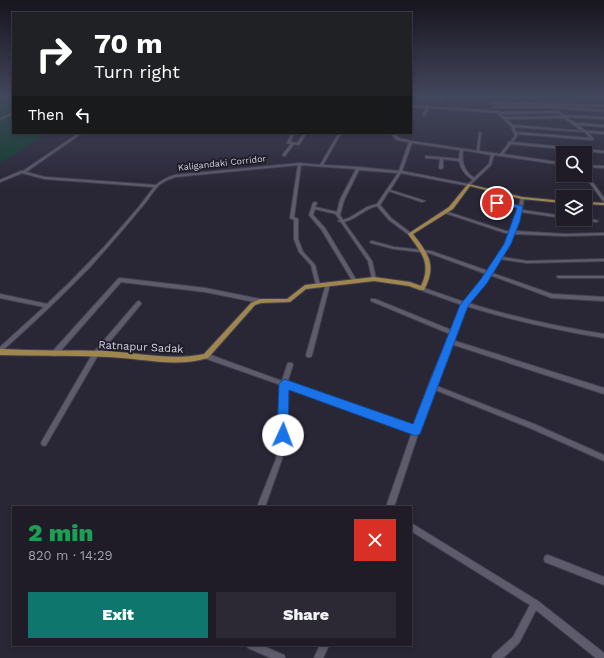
<!DOCTYPE html>
<meta charset="utf-8">
<style>
:root{--surface:#1f1c28;--page:#2c2934;--text:#f1f3f6;--muted:#a1a1a8;--line:#3c3a45;--accent:#0f766e}
body{margin:0;font-family:"Work Sans",sans-serif;background:var(--page);color:var(--text);height:100vh;display:flex;flex-direction:column;font-size:15px;white-space:nowrap}
*{box-sizing:border-box;margin:0}
p{font-size:13px;color:var(--muted)}
.icon{flex:none;width:22px;height:22px;fill:none;stroke:currentColor;stroke-width:2;stroke-linecap:round;stroke-linejoin:round}
.map{position:relative;flex:1;overflow:hidden}
.side{position:absolute;left:12px;top:506px;width:400px;height:140px;display:flex;flex-direction:column;background:var(--surface);border-radius:0px;box-shadow:0 2px 6px #0003,0 0 0 1px var(--line)}
.side>*{flex:none}
.banner{position:absolute;left:12px;top:12px;width:400px;height:122px;border-radius:0px;box-shadow:0 2px 6px #0003,0 0 0 1px var(--line);background:#202124;color:#fff;overflow:hidden}
.controls{position:absolute;left:556px;top:146px;display:grid;gap:8px}
.controls a{display:grid;place-items:center;width:36px;height:36px;border-radius:0px;background:var(--surface);box-shadow:0 2px 6px #0003,0 0 0 1px var(--line);font-size:20px}
.pin{position:absolute;display:grid;place-items:center;width:34px;height:34px;color:#fff;margin:-17px;border:2px solid #fff;border-radius:50%;box-shadow:0 1px 4px #0007}
.me{position:absolute;width:44px;margin:-22px;rotate:2deg;stroke-linejoin:round;filter:drop-shadow(0 0 3px #0008)}
.turn{display:flex;align-items:center;gap:14px;height:84px;padding:0 16px;font-size:18px}
.turn .icon{width:52px;height:52px;stroke-width:2.5}
.turn b{display:block;font-size:28px;line-height:34px}
.then{display:flex;align-items:center;height:38px;padding:0 16px;background:#0003;gap:8px;font-size:15px}
.round{display:grid;place-items:center;flex:none;width:42px;height:42px;border-radius:0px;background:var(--page)}
.summary{display:flex;align-items:center;justify-content:space-between;height:68px;padding:0 16px}
h1{font-size:24px;font-weight:800;line-height:30px;color:#1e9e55}
.primary-button{display:flex;gap:8px;margin-top:auto;padding:8px 16px}
.primary-button a{flex:1;height:46px;border-radius:0px;background:var(--accent);color:#fff;font-size:16px;font-weight:800;line-height:46px;text-align:center}
.primary-button a+a{background:var(--page);color:var(--text)}
.map>svg:first-child{display:block}
</style>
<div class="map">
<svg width="604" height="658" viewBox="0 0 604 658">
<rect width="100%" height="100%" fill="#292636"/>
<!-- green -->
<path fill="#0c3f2b" d="M0,97H13V133H47L0,163Z"/>
<g fill="none" stroke-linecap="round" stroke-linejoin="round">
<!-- minor casing -->
<g stroke="#454250" stroke-width="2">
<path id="minor" d="M439,97H441L443,101H441Z
M492,97H519L518,98H491Z
M586,97H604V98H587Z
M493,102L604,105V107L492,104Z
M411,105L498,111L500,112L558,111L564,115L604,117V119L566,117L577,124L578,123L604,125V127L577,125L586,131L604,132V134L588,133L593,138V140L517,134V136L512,142L604,151V153L511,144L503,154L563,163V165L494,155L491,165L469,186L401,173L390,190L425,201L422,202L389,191L380,205L391,218L411,233V235H409L389,220L377,206C365,208 357,219 344,222L372,261L376,279L374,280L372,279L368,261L341,222L338,221L340,220L336,215V214L315,209L313,215L325,228L357,281L355,283L353,282L321,229L309,215L313,203L315,202L317,203L315,207L337,212L340,200L356,169L301,165L294,217L298,219V239L303,252L315,265L320,285L318,287L316,285L311,265L299,252L294,239V220L290,218L298,165L175,177C169,179 164,181 159,185C152,192 147,202 140,209C124,229 107,248 90,267C62,296 32,324 2,351L0,352V347L44,307L0,298V294L47,304L71,281L105,246L138,208L154,187L45,179L22,173L0,182V180L21,171H23L79,133H82L26,172L45,177L156,185C162,180 168,177 175,175L300,163L320,165L339,133H341L323,165L358,167L399,171L409,142L397,140L390,133H393L399,138L411,141L477,151L479,133L480,132L481,133L479,151L500,154L508,144V142H510L515,136L511,126L497,113L429,108L425,115L424,116L423,115L426,108L411,107ZM557,113L562,116L505,117L501,114ZM564,118L582,131L513,125L506,119ZM514,127L585,132L590,138L516,132ZM412,143L460,150L459,159L426,156L425,157L426,158L440,159L439,168L441,169L443,168V159L459,161C461,170 465,175 473,180L468,184L402,171ZM463,150L491,155L489,164L474,178C464,171 461,162 463,150ZM359,170L398,173L377,204L367,207L349,218L343,220L340,215L344,200Z
M494,106H546L604,110V112L546,108H493Z
M13,112V114L0,120V118Z
M292,133H294L290,142L297,143L304,133L306,134L299,145L294,144L285,156H283V154L291,144L287,143Z
M585,165L604,166V168L585,167Z
M585,173H586L604,198V201H603L584,175H585Z
M521,197L524,198L522,210L563,216V218L521,212L515,231L565,234L604,233V235L565,236L514,234L510,244L502,257L527,261L604,259V261L527,263L500,259L492,273L552,294L604,297V301L552,298L490,275L486,282L468,303C513,317 558,327 604,334V338C557,330 511,320 466,306L452,340L604,388V394L451,344L434,385L534,424L604,455V461L530,428L433,389L394,507H386L412,432L287,387V424L282,459L265,507H257L276,459L281,424V385L204,358L203,356L204,354H208L282,381L287,365L288,363H292L293,365L287,383L414,426L428,386L450,334L371,301V299H375L451,330L462,305L420,290V288H424L464,302L482,280L486,274L429,253L394,249L371,243L370,242L372,241L394,247L431,251L488,271L506,244L510,233H505L442,212L445,211L506,231H511L519,208L497,204L495,203L497,202L519,206Z
M558,200L561,201L563,205V210L561,209L557,201Z
M577,219C584,219 591,218 598,221L596,222L579,220Z
M557,276H604V278H559L557,277Z
M120,278L205,288L260,299L262,301L260,303L205,292L121,282L56,356H52L51,354L52,352L118,279Z
M328,282L330,284L312,355L311,357H307L306,355L326,284Z
M139,301L141,303V304L97,357L46,445L44,446L42,445L41,443L42,441L93,353L137,302Z
M411,523L538,601L604,653V658H596L536,610L519,643L503,658H492L493,655L513,637L530,605L411,531Z
M548,555L604,577V585L545,562L544,559L545,556Z
M247,645H261L284,655L285,658H271L248,648Z
M320,645H329L323,658H314Z"/>
</g>
<!-- major casing -->
<g stroke="#454250" stroke-width="2">
<path id="major" d="M468,184L522,197L563,201V203L522,199L470,186L453,209L413,234C429,254 437,266 424,290H420L409,286L374,281L306,289L290,302L261,303L255,305L208,358C175,368 141,358 108,357C72,355 36,356 0,355V349C36,351 71,350 107,351C140,353 171,361 204,354L251,303L260,299H287L305,285L374,277L410,282L421,286C432,263 421,252 408,234L449,207Z
M585,202L604,203V205L585,204Z"/>
</g>
<!-- minor -->
<use href="#minor" fill="#5e5b6d" fill-rule="evenodd"/>
<!-- major -->
<use href="#major" fill="#9f864e" fill-rule="evenodd"/>
</g>
<!-- sky -->
<linearGradient id="sky" x2="0" y2="1"><stop stop-color="#17151e"/><stop offset="0.51" stop-color="#43475d"/><stop offset="1" stop-color="#43475d" stop-opacity="0"/></linearGradient>
<rect width="604" height="189" fill="url(#sky)"/>
<!-- route -->
<path fill="#1a73e8" stroke="#114b97" d="M495,201L523,206L520,221L511,244L487,283L468,306L420,434L416,436L289,390L288,435L287,439L283,441L279,439L277,435L279,384L284,379L413,424L460,305L481,279L504,244L517,208L495,204Z"/>
<g text-anchor="middle" dominant-baseline="central" stroke-width="4" stroke-linejoin="round" paint-order="stroke">
<!-- far-street labels -->
<g font-size="9" fill="#d5d3de" stroke="#201d2c">
<text transform="translate(222 163) rotate(-6)">Kaligandaki Corridor</text>
</g>
<!-- street labels -->
<g font-size="11" fill="#d5d3de" stroke="#201d2c">
<text transform="translate(141 347) rotate(3)">Ratnapur Sadak</text>
</g>
</g>
</svg>
<div class="controls">
<a><svg class="icon" aria-label="search" viewBox="0 0 24 24"><circle cx="10" cy="10" r="6"/><path d="M15 15l6 6"/></svg></a>
<a><svg class="icon" aria-label="layers" viewBox="0 0 24 24"><path d="M12 4l9 5-9 5-9-5zM3 14l9 5 9-5"/></svg></a>
</div>
<div class="pin" style="left:497px;top:203px;background:#d93025"><svg class="icon" aria-label="arrive" viewBox="0 0 24 24"><path d="M6 21V4h12l-3 4 3 4H6"/></svg></div>
<svg class="me" style="left:283px;top:435px" viewBox="-20 -20 40 40"><circle r="19" fill="#fff"/><path d="M0-13L10 11 0 6-10 11z" fill="#1a73e8"/></svg>
<div class="banner">
<div class="turn"><svg class="icon" aria-label="right" viewBox="0 0 24 24"><path d="M7 20v-9h11M14 6l5 5-5 5"/></svg><div><b>70 m</b>Turn right</div></div>
<div class="then">Then<svg class="icon" aria-label="left" viewBox="0 0 24 24"><path d="M17 20v-9H6M10 6l-5 5 5 5"/></svg></div>
</div>
<section class="side">
<div class="summary"><div><h1>2 min</h1><p>820 m · 14:29</p></div><a class="round" style="background:#d93025;color:#fff"><svg class="icon" aria-label="close" viewBox="0 0 24 24"><path d="M6 6l12 12M18 6L6 18"/></svg></a></div>
<div class="primary-button"><a>Exit</a><a>Share</a></div>
</section>
</div>
